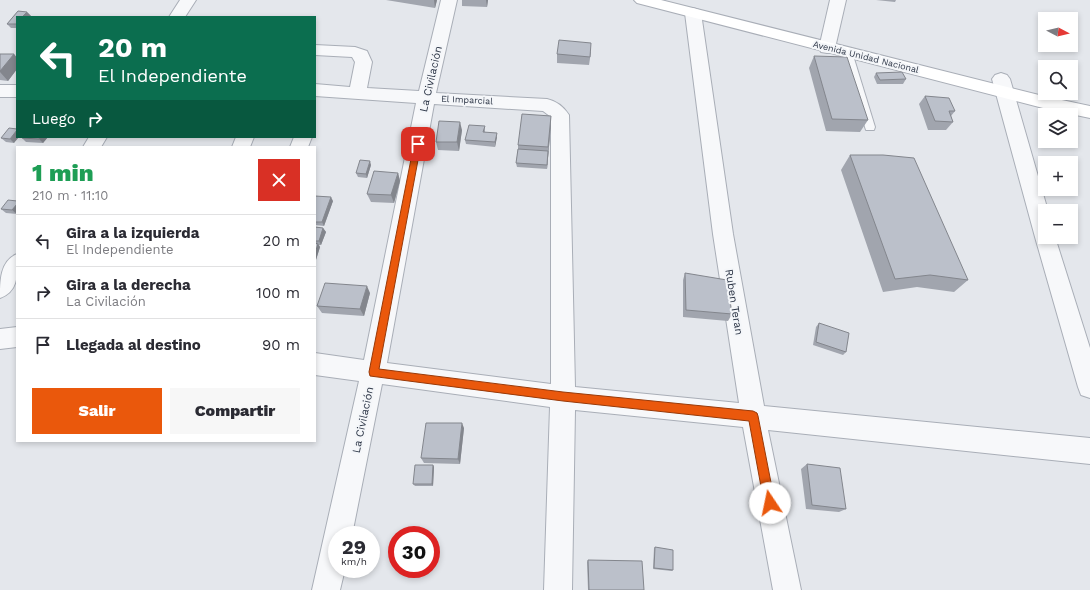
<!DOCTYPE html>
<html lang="es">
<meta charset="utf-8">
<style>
:root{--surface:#fff;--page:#f7f7f7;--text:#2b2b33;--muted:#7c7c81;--line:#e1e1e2;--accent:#ea580c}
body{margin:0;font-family:"Work Sans",sans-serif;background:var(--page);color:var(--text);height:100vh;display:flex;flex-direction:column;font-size:15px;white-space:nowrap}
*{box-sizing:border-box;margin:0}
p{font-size:13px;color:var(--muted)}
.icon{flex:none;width:22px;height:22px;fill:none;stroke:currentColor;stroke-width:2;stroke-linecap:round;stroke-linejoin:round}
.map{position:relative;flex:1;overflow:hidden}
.sheet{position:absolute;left:16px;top:146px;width:300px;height:296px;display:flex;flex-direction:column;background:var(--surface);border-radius:0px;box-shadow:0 2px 6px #0003}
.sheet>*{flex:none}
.top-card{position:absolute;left:16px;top:16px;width:300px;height:122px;border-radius:0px;box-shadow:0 2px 6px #0003;background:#0b6e4f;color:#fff;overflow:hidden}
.needle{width:26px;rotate:97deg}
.fabs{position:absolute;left:1038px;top:12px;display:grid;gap:8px}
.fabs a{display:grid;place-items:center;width:40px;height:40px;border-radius:0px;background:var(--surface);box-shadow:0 2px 6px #0003;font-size:20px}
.speed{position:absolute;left:328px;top:526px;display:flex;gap:8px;font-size:20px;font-weight:700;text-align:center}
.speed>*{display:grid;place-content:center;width:52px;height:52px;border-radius:50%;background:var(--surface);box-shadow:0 2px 6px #0003;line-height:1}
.speed small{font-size:10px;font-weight:400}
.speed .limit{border:6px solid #d22;background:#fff;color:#111}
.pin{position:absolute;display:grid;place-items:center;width:34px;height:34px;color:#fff;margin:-17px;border-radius:8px;box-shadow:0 2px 6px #0006}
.me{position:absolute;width:44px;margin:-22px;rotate:349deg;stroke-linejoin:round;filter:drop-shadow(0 0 3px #0008)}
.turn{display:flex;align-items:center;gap:14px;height:84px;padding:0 16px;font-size:18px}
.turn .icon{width:52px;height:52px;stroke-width:2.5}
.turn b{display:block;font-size:28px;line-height:34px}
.then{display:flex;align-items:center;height:38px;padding:0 16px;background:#0003;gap:8px;font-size:15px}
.round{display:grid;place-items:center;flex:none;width:42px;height:42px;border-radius:0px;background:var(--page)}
.head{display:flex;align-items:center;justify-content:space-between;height:68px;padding:0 16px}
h1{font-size:24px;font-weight:800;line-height:30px;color:#1e9e55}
.cta{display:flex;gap:8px;margin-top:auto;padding:8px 16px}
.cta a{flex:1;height:46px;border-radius:0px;background:var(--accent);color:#fff;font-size:16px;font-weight:800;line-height:46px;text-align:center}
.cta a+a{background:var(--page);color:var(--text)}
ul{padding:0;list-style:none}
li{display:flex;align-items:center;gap:12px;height:52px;padding:0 16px;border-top:1px solid var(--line)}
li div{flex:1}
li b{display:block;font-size:15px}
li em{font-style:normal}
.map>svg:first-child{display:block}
</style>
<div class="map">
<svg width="1090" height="590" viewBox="0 0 1090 590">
<rect width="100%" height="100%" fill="#e4e7ec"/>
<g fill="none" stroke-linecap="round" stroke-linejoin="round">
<!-- service casing -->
<g stroke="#a9aeb7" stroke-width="2">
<path id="service" d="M847,49L852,52L875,127L874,130H866L865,127L842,52Z"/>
</g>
<!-- minor casing -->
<g stroke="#a9aeb7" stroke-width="2">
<path id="minor" d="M180,0H196L185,17H169Z
M441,0H457L436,93L547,99C556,101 564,107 569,115L575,387L739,403L713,234L685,13L687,10L693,8L699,10L701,13L733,234L764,406L1090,438V464L768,430L801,590H773L743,427L575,410L572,590H544L550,407L382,384L352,535H337V569H345L340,590H312L359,381L315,375V353L364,360L416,103L315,96V84L350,87L355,62L352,57L315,55V45L355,47L367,51L372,62L367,88L419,91ZM434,104L543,111L551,117V384L387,363Z
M1001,73L1007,75L1010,79L1048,211H1045V237H1055L1090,348V398L1081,395L1078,387L1035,237L992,79L995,75Z
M0,85H17V97H0Z
M89,137H107L101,147H83Z
M236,137H254L250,147H232Z
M294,137H312L308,147H290Z
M17,254C17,272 20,291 0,298C0,281 0,261 17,254Z
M17,327V347L0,349V329Z"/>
</g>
<!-- tertiary casing -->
<g stroke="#a9aeb7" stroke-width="2">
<path id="tertiary" d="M830,0H846L835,48L833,52L827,53L821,52L819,48Z"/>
</g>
<!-- secondary casing -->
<g stroke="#a9aeb7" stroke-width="2">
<path id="secondary" d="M634,0H661L1043,96L1090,106V118L1043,108L637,3Z"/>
</g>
<!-- service -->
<use href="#service" fill="#f7f8fa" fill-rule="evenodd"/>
<!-- minor -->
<use href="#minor" fill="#f7f8fa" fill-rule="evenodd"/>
<!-- tertiary -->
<use href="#tertiary" fill="#f7f8fa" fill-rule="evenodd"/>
<!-- secondary -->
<use href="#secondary" fill="#fff" fill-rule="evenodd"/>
</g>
<!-- wall -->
<path fill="#a1a5ae" d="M386,0H437L435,8Z
M462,0H488L487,7L462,6Z
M876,0H896L895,2Z
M18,11L27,12L31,16L30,17H17V28H11L7,24Z
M591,52L589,65L557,63V54Z
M0,54H14L17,58V69L8,81L0,80Z
M814,56L868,120L860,132L826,131L809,68Z
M876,73L906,79L903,84H877L874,77Z
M925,96L955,111L951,116L953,122L946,130H928L919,104Z
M551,116V124L547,169L517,167L516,163L518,149V145Z
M485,126V132L497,137L495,147L466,144L465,140Z
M17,129L14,143L6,142L1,138Z
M462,130L459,151L438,150L436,142Z
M22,137H48L43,143L26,142L22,138Z
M850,155L968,280L954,292L917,287L883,292L841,170Z
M371,165L367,178L358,177L356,173Z
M398,173L400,181L394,203L371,202L367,194Z
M315,196L333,201L324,226L315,225Z
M17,201V214L6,213L1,209Z
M315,227L323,228L326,232L321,245H319L320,247L315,263Z
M685,273L732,314L728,321L683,317V280Z
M370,293L364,316L322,313L317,306Z
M819,323L846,352L843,355L813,345L816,327Z
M464,428L460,464L424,463L421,458Z
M807,464L846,509L839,512L806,509L801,469Z
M433,465L434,467L433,486H415L413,484Z
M655,547L673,570L672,571L653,569L654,548Z
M588,560L644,590H588L587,562Z"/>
<!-- shaded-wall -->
<path fill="#83868d" d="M434,0H437L435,8Z
M486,0H488L487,7Z
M27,12L31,16L30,17H22Z
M14,54L17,58V69L8,81L0,72V71Z
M551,116V124L547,169V165Z
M460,122L462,130L459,151L457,142Z
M17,130V137H19L14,143L10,139Z
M497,133V137L495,147V142Z
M40,137H48L43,143L39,139Z
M370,161L371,165L367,178L366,174Z
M398,173L400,181L394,203L391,195Z
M331,197L333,201L324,226L322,222Z
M17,204V214L12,210Z
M323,228L326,232L321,245L319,241Z
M318,244L320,247L315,263V253Z
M367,286L370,293L364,316L360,309Z
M462,423L464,428L460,464L458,459Z
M433,465L434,467L433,486L432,484Z"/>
<!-- building -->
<path fill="#bbc0ca" stroke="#83868d" d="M18,11L27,12L22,17H17V23L16,24H7Z
M559,40L591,43L590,57L557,54Z
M0,54H14L0,71Z
M814,56L847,57L868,120L832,119Z
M902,72L906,79L880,80L876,73Z
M925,96L949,98L955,111H949L953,122L935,121Z
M522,114L551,116L548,147L518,145Z
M439,121L460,122L457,142H436Z
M469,125L485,126L483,132L497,133L495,142L465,140Z
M9,128L17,129V130L10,139L1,138Z
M22,137H40L39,139L22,138Z
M518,149L548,151L547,165L516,163Z
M850,155H883L914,158L968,280L930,275L895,279Z
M360,160L370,161L366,174L356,173Z
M374,171L398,173L391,195L367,194Z
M315,196L331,197L322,222H315Z
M8,200L17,201V204L12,210L1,209Z
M315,227L323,228L319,241H315Z
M315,243L318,244L315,253Z
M685,273L727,280L732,314L686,310Z
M325,283L367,286L360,309L317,306Z
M819,323L849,333L846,352L816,342Z
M426,423H462L458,459L421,458Z
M807,464L840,468L846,509L812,505Z
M415,465H433L432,484H413Z
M655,547L673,550V570L654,568Z
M588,560L642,561L644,590H589Z"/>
<!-- route -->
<path fill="#ea580c" stroke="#983908" d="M418,141L421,144L379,369L563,392L753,411L757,413L758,416L775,503L774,507L770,509L766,507L764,503L749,421L563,401L370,376L369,372L414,144Z"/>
<g text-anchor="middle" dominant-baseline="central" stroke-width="4" stroke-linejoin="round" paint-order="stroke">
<!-- far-street labels -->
<g font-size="9" fill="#2b3445" stroke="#f4f6f9">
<text transform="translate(866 57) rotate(14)">Avenida Unidad Nacional</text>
<text transform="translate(467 100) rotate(3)">El Imparcial</text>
</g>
<!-- street labels -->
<g font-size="11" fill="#2b3445" stroke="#f4f6f9">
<text transform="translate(431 79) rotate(-77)">La Civilación</text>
<text transform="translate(734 302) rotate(81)">Ruben Teran</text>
<text transform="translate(363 420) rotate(-78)">La Civilación</text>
</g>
</g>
</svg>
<div class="fabs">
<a><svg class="needle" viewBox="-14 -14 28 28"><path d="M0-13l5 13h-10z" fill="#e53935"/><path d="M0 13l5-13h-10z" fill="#7c7c81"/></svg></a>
<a><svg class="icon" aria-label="search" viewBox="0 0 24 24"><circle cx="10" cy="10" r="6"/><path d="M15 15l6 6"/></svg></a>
<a><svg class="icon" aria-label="layers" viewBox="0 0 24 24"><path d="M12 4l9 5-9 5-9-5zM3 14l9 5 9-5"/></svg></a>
<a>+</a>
<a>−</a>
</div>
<div class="speed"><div>29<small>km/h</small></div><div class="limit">30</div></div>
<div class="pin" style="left:418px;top:144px;background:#d93025"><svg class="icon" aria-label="arrive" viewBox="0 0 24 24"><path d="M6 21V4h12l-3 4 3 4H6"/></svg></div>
<svg class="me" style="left:770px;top:503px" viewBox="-20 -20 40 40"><circle r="19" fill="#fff"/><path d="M0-13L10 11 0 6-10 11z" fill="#ea580c"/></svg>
<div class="top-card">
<div class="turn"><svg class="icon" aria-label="left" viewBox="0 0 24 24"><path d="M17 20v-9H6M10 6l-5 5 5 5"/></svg><div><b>20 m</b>El Independiente</div></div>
<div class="then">Luego<svg class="icon" aria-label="right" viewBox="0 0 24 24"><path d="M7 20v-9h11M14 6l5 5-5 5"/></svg></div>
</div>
<section class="sheet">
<div class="head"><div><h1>1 min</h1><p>210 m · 11:10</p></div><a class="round" style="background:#d93025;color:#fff"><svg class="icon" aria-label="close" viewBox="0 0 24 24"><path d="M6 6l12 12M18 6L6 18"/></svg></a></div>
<ul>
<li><svg class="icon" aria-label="left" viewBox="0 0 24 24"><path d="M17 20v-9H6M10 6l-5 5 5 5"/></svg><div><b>Gira a la izquierda</b><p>El Independiente</p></div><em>20 m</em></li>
<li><svg class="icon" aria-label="right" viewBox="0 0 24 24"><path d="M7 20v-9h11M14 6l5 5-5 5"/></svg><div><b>Gira a la derecha</b><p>La Civilación</p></div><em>100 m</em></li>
<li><svg class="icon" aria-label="arrive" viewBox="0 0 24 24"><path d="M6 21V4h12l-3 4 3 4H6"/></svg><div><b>Llegada al destino</b></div><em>90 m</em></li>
</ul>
<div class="cta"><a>Salir</a><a>Compartir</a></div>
</section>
</div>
